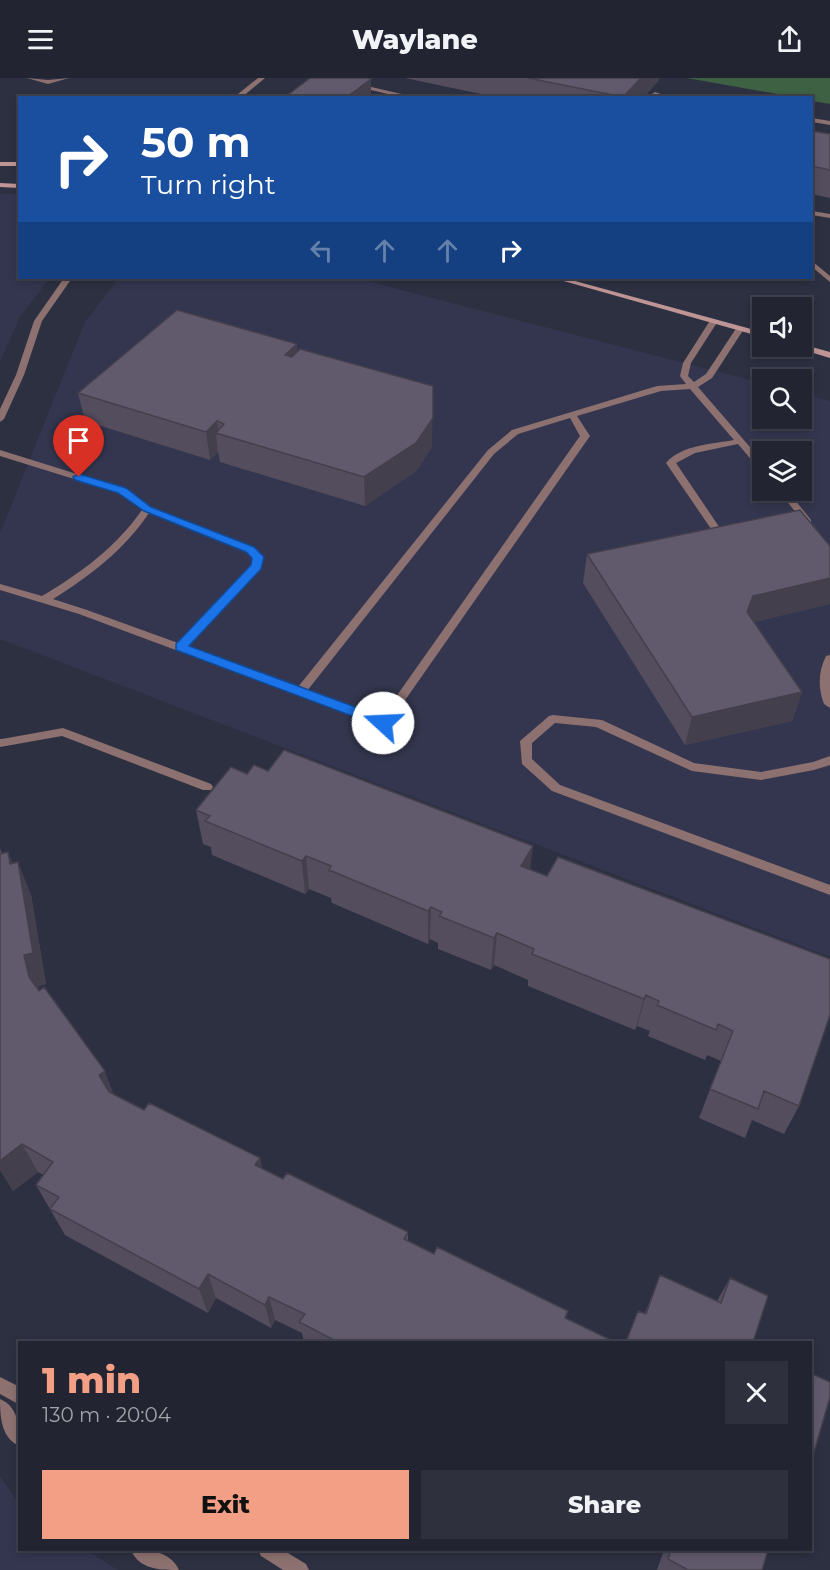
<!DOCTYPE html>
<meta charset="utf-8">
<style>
:root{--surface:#222431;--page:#2e303d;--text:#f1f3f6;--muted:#a2a4ab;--line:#3f414d;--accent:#f39f86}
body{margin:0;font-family:Montserrat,sans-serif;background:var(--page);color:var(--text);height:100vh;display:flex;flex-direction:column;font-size:22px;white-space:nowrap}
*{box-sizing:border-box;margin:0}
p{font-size:20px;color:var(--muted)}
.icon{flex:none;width:33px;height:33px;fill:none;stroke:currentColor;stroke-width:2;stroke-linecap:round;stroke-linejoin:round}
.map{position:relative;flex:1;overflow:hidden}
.details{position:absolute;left:18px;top:1263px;width:794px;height:210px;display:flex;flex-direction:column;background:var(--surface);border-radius:0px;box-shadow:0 3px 9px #0003,0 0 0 2px var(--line)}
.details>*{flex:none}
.hud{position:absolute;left:18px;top:18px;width:795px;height:183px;border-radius:0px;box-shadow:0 3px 9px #0003,0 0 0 2px var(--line);background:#1a4fa0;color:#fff;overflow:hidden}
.controls{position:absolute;left:752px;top:219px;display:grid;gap:12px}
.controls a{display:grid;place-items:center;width:60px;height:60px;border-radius:0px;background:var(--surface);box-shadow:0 3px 9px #0003,0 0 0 2px var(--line);font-size:30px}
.pin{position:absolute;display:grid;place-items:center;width:51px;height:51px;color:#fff;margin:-62px -26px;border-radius:50% 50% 50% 0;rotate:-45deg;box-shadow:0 0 6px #0007}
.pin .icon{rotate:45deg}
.me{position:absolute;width:66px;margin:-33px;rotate:290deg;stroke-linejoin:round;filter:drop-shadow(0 0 4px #0008)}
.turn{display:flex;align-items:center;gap:21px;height:126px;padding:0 24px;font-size:27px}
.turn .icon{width:78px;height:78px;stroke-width:2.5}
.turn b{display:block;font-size:42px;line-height:51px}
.lanes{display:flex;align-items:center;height:57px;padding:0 24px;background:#0003;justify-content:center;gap:30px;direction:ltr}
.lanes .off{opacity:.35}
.round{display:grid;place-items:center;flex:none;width:63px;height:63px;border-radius:0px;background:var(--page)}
.summary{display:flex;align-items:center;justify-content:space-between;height:102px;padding:0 24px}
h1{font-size:36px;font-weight:800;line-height:45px;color:var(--accent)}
.cta{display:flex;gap:12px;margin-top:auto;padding:12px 24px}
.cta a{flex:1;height:69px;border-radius:0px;background:var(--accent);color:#111;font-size:24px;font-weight:800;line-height:69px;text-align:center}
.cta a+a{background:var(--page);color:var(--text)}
header{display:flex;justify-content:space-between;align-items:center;height:78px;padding:0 24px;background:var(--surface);font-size:27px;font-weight:800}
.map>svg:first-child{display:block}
</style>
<header><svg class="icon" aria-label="menu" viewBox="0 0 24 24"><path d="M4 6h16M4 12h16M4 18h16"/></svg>Waylane<svg class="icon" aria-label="share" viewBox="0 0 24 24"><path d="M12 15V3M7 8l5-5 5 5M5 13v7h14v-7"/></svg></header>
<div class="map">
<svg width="830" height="1492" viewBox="0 0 830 1492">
<rect width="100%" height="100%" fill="#2d3041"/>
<!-- built -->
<path fill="#33364e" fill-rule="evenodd" d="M0,116H19L20,200H50L20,239L0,284Z
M119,200H355L762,305V340H801V315L830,323V879L0,561V455L85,244ZM762,374H801V412H762Z
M0,1398L19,1426L20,1472H86L118,1492H0Z"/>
<!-- green -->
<path fill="#3e6143" d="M687,0H830V26L812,23V20L794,19Z"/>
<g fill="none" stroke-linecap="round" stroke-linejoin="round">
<!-- service -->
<path fill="#8c7170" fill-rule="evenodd" d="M27,0L48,2L69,0L48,6Z
M320,0H332L419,20H405Z
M655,14L669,19L670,20L653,17L652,16Z
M812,40L830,43V47L812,44Z
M812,133L830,136V140L812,137Z
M812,183L830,198V204L812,189Z
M711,241L718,243L691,285L688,298L694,304L706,296L737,249H743L744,251L712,300L698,309L762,383V392L759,391L738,366L695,375L676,385L728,462L726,464H720L666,385C681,367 712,366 734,362L690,311L661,313L577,338L590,358L387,648H379L79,536L0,512V506L42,518C81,495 116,469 142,432L119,415L0,378V372L125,411L150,429L254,470L263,479L260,490L187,568L298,609L488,372L512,352L657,308L686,306L680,298L683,285ZM570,340L580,358L381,640L307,613L494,376L518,356ZM149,435L246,474L253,480L251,487L178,565L87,532L53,521C90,498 124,472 149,435Z
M778,412H787L811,442V446H805Z
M830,577V630L824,626C818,610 818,594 826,578Z
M553,637L602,642L694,685L761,694L813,684L830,678V687L814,692L761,702L692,693L596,649L555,645L532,665V681L560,707L830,807V817L552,713L522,686L520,663L549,638Z
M63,650L211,706L213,709L211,712H203L62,658L0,669V661H2Z
M0,1321C19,1329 20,1351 20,1368C1,1361 0,1338 0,1321Z
M131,1472C148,1470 171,1474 179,1492C161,1492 139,1492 131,1472Z"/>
<!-- minor -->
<path fill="#8c7170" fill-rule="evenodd" d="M258,0H265L241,20H233Z"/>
<!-- tertiary -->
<path fill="#8c7170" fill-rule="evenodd" d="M64,200H72L42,243L24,297L4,341L0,344V331L16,297L34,243Z
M0,1299L20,1309V1327L0,1316Z
M258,1472H283L306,1486L309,1492H283L261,1478Z"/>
<!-- secondary -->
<path fill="#bf9494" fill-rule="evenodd" d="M0,84H20V88H0Z
M0,105L20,106V110L0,109Z
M553,200H564L762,254V259Z
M801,266L830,274V280L797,270L796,268H801Z"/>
</g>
<!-- wall -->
<path fill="#534d5e" d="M405,0H659V2L643,20H500Z
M812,53L830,56V120L812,116Z
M298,274L432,369L416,393L365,428L220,384L218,374L210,382L85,343L78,315Z
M587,476L830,526L754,544L802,614L792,643L685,667L583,505Z
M268,693L547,798L830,881L799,1028L784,1056L752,1042L745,1060L699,1040L721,983L707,977L705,982L648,958L650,953L637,948L635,952L528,908V902L494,887L491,892L438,871V865L430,861L428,866L332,825L331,820L309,811L305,816L212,777L211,769L203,766L196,732L247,696Z
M0,771L2,775L13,785L31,817L46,906L38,908L39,912L114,1016L144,1032L260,1080L262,1091L283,1101L408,1154V1163L434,1176L568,1233L566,1240L615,1264H304L302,1255L275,1242L271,1250L216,1220L208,1235L65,1157L36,1107L44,1097L38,1094L13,1113L0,1092Z
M660,1197L717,1223L730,1200L753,1264L645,1235Z
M664,1472H663H768L762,1492H657Z"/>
<!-- shaded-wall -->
<path fill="#443f4c" d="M346,0L371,1V20H347Z
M641,0H659V2L643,20H623Z
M297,266L299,294L285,277Z
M433,308L432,369L416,393L365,428L364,399Z
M217,343L219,356L216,355L218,374L210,382L206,354Z
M830,500V526L746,546L747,534L753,518Z
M802,614L792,643L685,667L692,639Z
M533,768L529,801L521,788Z
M8,774L22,807L10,786Z
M306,778L309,811L305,816L302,783Z
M18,784L31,817L46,906L38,908L43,930L29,899L24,877Z
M431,829L430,861L428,866V833Z
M497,855L494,887L491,892L494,860Z
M646,917L637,948L635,952L644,921Z
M105,993L116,1023L110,1026L99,997Z
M22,1066L38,1094L13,1113L0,1092V1083Z
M260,1080L266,1107L255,1087Z
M208,1196L216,1220L208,1235L199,1211Z
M269,1219L275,1242L271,1250L265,1227Z"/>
<!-- building -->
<path fill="#615a6d" stroke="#443f4c" stroke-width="1.5" d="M310,0H368L371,1L351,16L367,20H284Z
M528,0H641L623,19Z
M812,53L830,56V92L812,88Z
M177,232L297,266L285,277L292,279L300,271L433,308V340L416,365L364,399L216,355L224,346L217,343L206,354L78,315Z
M800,432L830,468V500L753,518L747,534L802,614L692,639L587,476Z
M284,672L533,768L521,788L547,798L558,779L830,881V937L799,1028L764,1013L758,1031L710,1011L733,953L718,946L716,952L657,927L659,923L646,917L644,921L532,876L534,871L497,855L494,860L439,838L442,834L431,829L428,833L329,792L331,788L306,778L302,783L205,743L210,738L196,732L231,689L247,696L254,687L268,693Z
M8,774L10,786L18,784L33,875L24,877L29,899L39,913L44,909L105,993L99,997L109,1014L144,1032L149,1025L260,1080L255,1087L283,1101L287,1095L408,1154L404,1161L434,1176L437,1169L568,1233L565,1240L615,1264H338L299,1244L305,1236L269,1219L265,1227L208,1196L199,1211L50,1131L59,1119L36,1107L53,1084L22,1066L0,1083V776Z
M660,1197L721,1225L730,1200L768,1218L753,1264H626L638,1233L646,1236Z
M810,1295L830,1304V1319L810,1388Z
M671,1472H768L762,1492H688L668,1481Z"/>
<!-- route -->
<path fill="#1a73e8" stroke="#114b97" stroke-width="1.5" d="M79,396L126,410L151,429L254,469L264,479L261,491L189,568L388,641V648H379L176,572V566L251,487L252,480L246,474L144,433L118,415L75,402L73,399Z"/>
</svg>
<div class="controls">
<a><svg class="icon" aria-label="sound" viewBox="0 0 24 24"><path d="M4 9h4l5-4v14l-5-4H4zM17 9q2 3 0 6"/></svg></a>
<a><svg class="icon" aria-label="search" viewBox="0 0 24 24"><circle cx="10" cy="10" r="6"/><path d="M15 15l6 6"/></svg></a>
<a><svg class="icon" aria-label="layers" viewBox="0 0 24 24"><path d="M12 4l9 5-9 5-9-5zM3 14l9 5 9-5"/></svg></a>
</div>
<div class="pin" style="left:79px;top:399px;background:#d93025"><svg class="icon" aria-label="arrive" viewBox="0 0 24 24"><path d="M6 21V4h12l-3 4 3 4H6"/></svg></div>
<svg class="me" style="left:383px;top:645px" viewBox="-20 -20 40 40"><circle r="19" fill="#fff"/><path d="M0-13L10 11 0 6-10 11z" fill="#1a73e8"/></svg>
<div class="hud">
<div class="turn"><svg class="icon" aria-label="right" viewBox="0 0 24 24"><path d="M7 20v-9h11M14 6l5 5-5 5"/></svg><div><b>50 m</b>Turn right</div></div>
<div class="lanes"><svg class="icon off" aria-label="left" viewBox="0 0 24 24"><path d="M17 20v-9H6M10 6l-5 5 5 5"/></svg><svg class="icon off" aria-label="ahead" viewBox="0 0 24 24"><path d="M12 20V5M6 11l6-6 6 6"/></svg><svg class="icon off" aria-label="ahead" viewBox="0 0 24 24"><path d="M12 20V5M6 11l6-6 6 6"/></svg><svg class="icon" aria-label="right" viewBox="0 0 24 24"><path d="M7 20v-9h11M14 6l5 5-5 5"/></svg></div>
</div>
<section class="details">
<div class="summary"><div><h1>1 min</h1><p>130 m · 20:04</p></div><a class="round"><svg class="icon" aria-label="close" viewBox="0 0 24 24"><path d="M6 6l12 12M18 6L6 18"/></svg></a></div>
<div class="cta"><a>Exit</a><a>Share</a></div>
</section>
</div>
